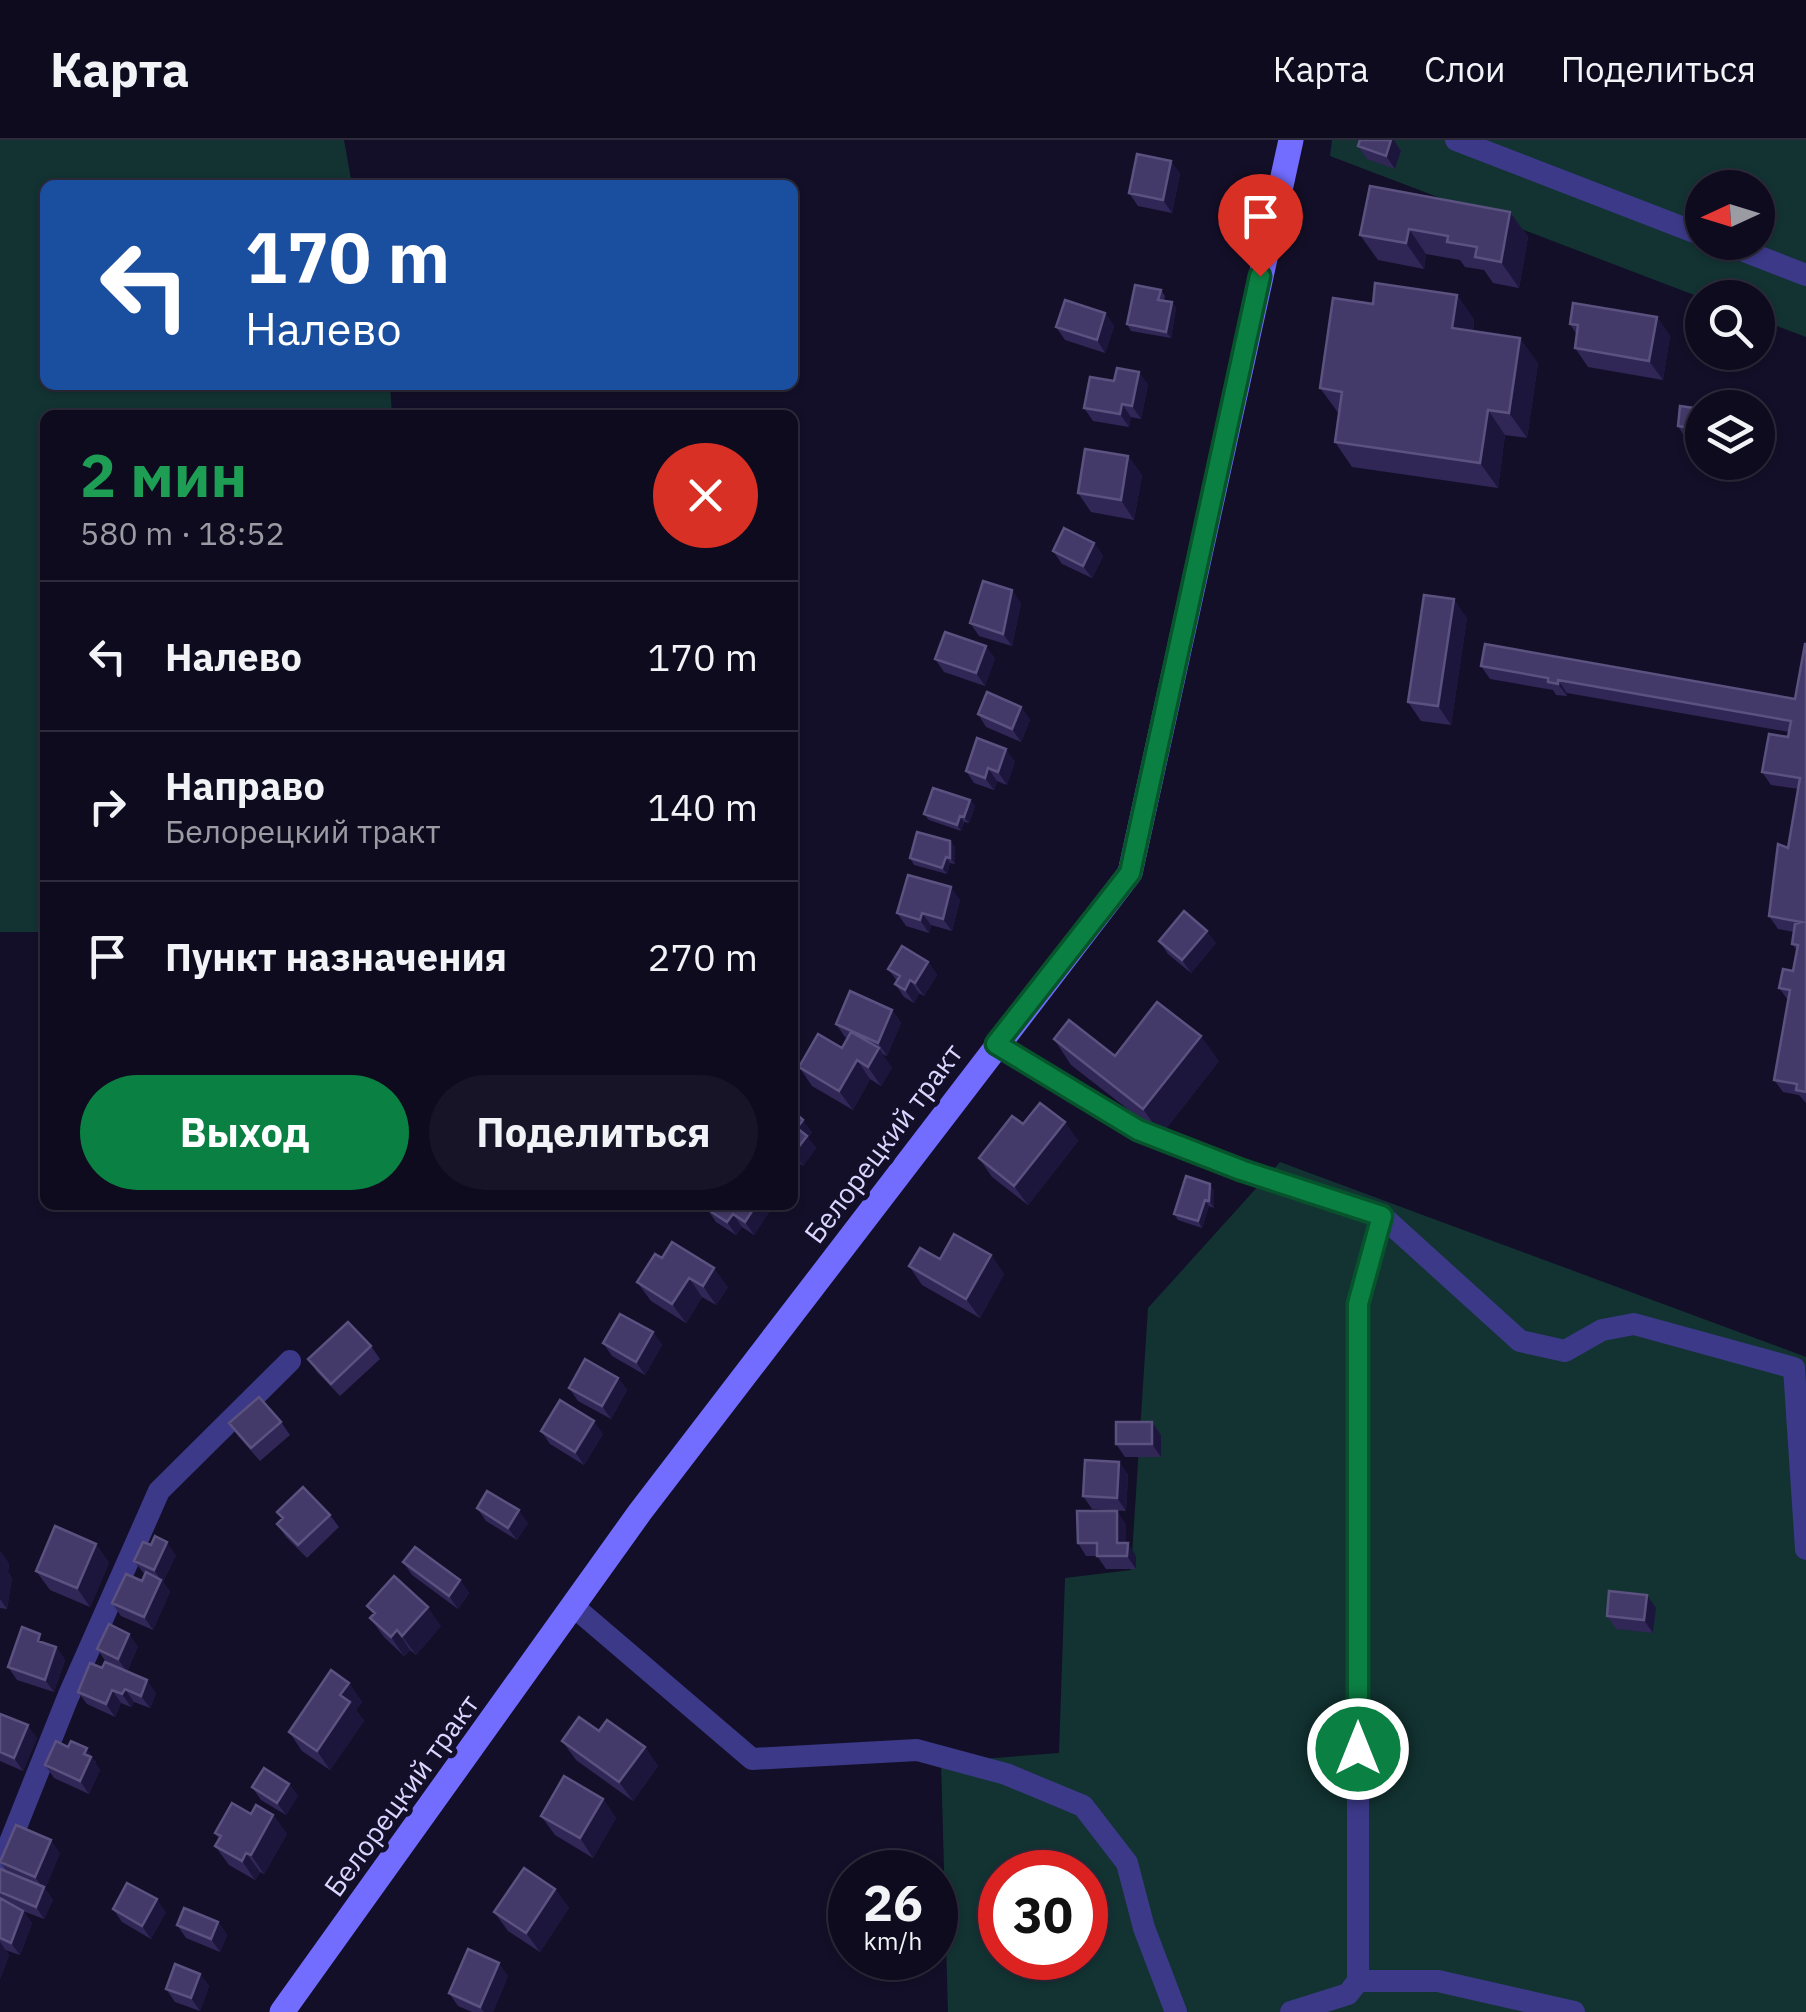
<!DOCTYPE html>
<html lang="ru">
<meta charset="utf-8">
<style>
:root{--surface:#0e0b1e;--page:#171427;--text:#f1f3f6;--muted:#9b9ba4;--line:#2e2b3c;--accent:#0b8043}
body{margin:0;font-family:"IBM Plex Sans",sans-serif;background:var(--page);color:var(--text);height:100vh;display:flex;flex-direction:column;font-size:38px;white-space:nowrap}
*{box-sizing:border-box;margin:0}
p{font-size:32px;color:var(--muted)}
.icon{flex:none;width:55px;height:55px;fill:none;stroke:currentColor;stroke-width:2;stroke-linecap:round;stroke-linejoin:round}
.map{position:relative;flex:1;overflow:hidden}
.details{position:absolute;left:40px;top:270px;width:758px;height:800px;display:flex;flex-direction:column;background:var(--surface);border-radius:15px;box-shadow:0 2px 8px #0004,0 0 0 2px var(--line)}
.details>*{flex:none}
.top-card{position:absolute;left:40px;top:40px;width:758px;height:210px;border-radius:15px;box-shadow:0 2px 8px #0004,0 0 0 2px var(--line);background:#1a4fa0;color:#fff;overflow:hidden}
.needle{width:65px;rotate:266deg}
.fabs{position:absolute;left:1685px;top:30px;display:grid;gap:20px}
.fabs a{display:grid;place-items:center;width:90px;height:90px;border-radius:50%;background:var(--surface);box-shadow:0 2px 8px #0004,0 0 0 2px var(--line);font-size:50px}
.speed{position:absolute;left:828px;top:1710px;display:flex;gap:20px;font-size:50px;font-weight:700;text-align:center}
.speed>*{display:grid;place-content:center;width:130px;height:130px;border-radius:50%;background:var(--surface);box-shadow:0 2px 8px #0004,0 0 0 2px var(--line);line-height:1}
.speed small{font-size:25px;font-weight:400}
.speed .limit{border:15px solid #d22;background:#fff;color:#111}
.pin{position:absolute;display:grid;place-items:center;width:85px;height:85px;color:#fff;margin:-102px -42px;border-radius:50% 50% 50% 0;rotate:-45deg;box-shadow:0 0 10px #0007}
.pin .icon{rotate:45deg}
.me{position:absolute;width:110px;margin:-55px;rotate:0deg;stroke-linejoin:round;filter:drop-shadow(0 0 8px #0008)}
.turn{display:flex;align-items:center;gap:35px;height:210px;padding:0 40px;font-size:45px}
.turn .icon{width:130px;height:130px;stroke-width:2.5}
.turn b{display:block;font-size:70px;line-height:85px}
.round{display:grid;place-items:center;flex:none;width:105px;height:105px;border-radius:52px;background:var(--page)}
.overview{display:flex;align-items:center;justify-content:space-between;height:170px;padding:0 40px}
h1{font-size:60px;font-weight:800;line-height:75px;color:#1e9e55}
.cta{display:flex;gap:20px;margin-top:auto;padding:20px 40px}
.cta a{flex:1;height:115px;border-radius:60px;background:var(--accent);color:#fff;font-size:40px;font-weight:800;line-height:115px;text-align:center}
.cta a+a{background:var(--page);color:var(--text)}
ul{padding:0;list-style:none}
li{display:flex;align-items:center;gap:30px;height:150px;padding:0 40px;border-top:2px solid var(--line)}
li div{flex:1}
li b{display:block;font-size:38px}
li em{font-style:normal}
header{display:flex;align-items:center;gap:60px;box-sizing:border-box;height:140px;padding:0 50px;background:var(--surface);border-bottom:2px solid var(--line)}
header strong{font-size:48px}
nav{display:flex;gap:55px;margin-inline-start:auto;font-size:35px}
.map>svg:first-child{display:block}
</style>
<header>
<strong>Карта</strong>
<nav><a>Карта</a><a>Слои</a><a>Поделиться</a></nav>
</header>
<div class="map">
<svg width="1806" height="1872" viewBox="0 0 1806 1872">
<rect width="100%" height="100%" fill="#130f28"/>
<!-- green -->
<path fill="#123332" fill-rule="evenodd" d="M0,0H344L352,45H45V245H390L392,275H45V792H0Z
M1332,0H1806V197L1758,179V158H1702L1330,16ZM1702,48H1758V102H1702Z
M1280,1022L1806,1217V1872H948L941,1622L1059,1613L1065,1438L1131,1430L1148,1168ZM1000,1732H1085V1818H1000Z"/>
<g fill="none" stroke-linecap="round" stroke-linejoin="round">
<!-- street -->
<path stroke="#3c3989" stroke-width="22" d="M1456,0L1702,95
M1721,102L1806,135
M996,904L1138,989L1241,1031L1382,1076L1358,1164V1841L1348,1854L1291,1872
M1382,1076L1520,1201L1565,1211L1602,1190L1634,1184L1794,1228L1806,1409
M573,1466L752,1619L917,1610L1006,1634L1083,1666L1127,1723L1144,1788L1176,1872
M0,1727L68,1557L159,1351L290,1221
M1358,1841H1438L1574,1872"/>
<!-- secondary -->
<path stroke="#726dff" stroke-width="25" d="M282,1872L640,1372L1130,733L1291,0"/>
</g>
<!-- wall -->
<path fill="#312757" d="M1360,0H1394L1401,11L1395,29L1367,19L1358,6Z
M1171,21L1180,34L1172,73L1138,66L1129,53Z
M1510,72L1528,97L1519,148L1493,143L1484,130L1465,127L1460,120L1426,114L1424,129L1378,120L1360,95Z
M1161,150L1165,156L1164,161L1172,162L1176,168L1171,198L1131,191L1127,184Z
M1457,155L1474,180L1473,191L1538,223L1527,298L1505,295L1498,348L1352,327L1335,302L1339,274L1320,248L1373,164Z
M1105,173L1114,186L1105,213L1065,200L1056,187Z
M1657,177L1670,196L1663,240L1588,227L1575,208L1577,195L1570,184Z
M1148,244L1141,279L1131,277L1129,287L1093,281L1084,268Z
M1702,269V301L1686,299L1678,286Z
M1128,316L1142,335L1134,380L1091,372L1078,353Z
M1094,403L1103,416L1092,438L1062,424L1053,411Z
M1021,463L1012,506L979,496L970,483Z
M1467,478L1451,585L1421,581L1408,562Z
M1806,504V963L1799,955L1783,952L1774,940L1788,860L1779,848L1793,831L1797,810L1792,804L1794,792L1778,789L1769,776L1788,708L1799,649L1771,645L1762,632L1788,597L1789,592L1567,553V556L1556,555L1553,550L1490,539L1481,526L1795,559Z
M995,518L985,546L944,532L935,519Z
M1021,567L1030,580L1021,602L986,587L978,574Z
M1015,621L1007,645L997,641L994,650L974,643L966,631Z
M970,660L975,666L969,683L964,682L961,691L929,680L924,674Z
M950,701L955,707V724L950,723L947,734L914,725L910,718Z
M960,760L952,791L931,785L929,793L906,786L897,773Z
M1159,801L1216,803L1191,833L1168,814Z
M928,822L937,835L924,856L919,853L914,863L904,857L895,844L897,841L888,829Z
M892,870L901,883L887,916L882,914L892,928L881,946L870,939L853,970L812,946L799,927L842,908L848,898L845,897L836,884Z
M1054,899L1115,916L1219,921L1161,995L1071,925Z
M792,976L812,992L808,998L816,1008L803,1026L792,1018Z
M1065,982L1078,1001L1028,1065L992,1037L979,1018L1023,984Z
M1214,1050V1068L1209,1066L1202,1088L1178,1080L1174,1074Z
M710,1065H772L773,1066L754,1095L742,1087L736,1095L716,1082L707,1069Z
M991,1115L1004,1134L980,1178L922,1145L909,1126L940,1119Z
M662,1118L728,1147L716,1165L702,1157L686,1183L651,1161L637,1142Z
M653,1192L662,1205L645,1235L612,1216L603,1203Z
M371,1206L380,1219L340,1256L317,1232L308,1219Z
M618,1238L627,1250L611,1279L578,1261L569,1248Z
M281,1282L290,1295L260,1321L238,1296L229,1283Z
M1152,1282L1161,1295V1317H1125L1116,1304Z
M541,1291L603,1294L584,1325L550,1304Z
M1119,1322L1128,1335L1126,1371L1092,1369L1083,1356Z
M477,1368L528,1383L517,1400L486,1381Z
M277,1372L330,1375L339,1387L307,1418L286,1397L277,1384L282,1379Z
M1126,1384V1403L1136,1416V1429H1106L1097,1416H1086L1078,1403Z
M96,1404L109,1423L90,1467L50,1450L36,1431Z
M0,1411L9,1424L8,1432L12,1438L7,1469L0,1468Z
M176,1415L163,1442L170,1452L153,1490L121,1476L112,1463L142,1441L145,1435L134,1421Z
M403,1422L460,1440L469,1453L458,1469L412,1435Z
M367,1466L441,1486L416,1515L410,1510L404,1516L384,1497L370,1478L374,1475Z
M1656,1468L1653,1493L1616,1489L1607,1476Z
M48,1504L56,1507L65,1520L54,1552L17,1540L8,1527Z
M138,1506L127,1532L156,1553L150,1568L134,1562L131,1567L121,1563L115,1577L87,1564L78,1552L106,1522L97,1509Z
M349,1543L362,1562L356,1570L364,1581L330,1630L302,1611L289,1592Z
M0,1574L37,1598L23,1631L0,1621Z
M599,1591L645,1607L658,1626L633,1661L576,1620L562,1601Z
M96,1621L95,1623L100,1630L89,1654L54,1638L45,1625Z
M289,1644L298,1656L286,1675L261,1660L252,1647Z
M603,1659L616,1678L593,1718L555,1695L541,1676Z
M251,1674L273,1675L287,1694L264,1734L260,1732L255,1740L229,1725L215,1706L219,1699L215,1693Z
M60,1713L45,1749L53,1760L44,1779L23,1771L32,1783L20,1815L5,1810L9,1815L0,1839V1729L7,1732L0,1722Z
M555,1749L569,1768L540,1812L508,1791L494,1772Z
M113,1769L166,1772L151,1799L122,1782Z
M218,1782L227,1795L220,1812L186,1798L177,1785Z
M200,1834L209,1846L200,1871L175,1862L166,1849Z
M508,1836L493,1872H472L458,1866L449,1853Z"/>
<!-- shaded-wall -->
<path fill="#1d163c" d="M1391,0H1394L1401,11L1395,29L1386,16Z
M1171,21L1180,34L1172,73L1163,60Z
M1510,72L1528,97L1519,148L1501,122Z
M1409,89L1426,114L1424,129L1406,103Z
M1457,155L1474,180L1470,213L1452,188Z
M1172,162L1176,168L1171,198L1166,192Z
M1105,173L1114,186L1105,213L1097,200Z
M1657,177L1670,196L1663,240L1649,221Z
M1520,198L1538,223L1527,298L1509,273Z
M1139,232L1148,244L1141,279L1132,266Z
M1122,264L1131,277L1129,287L1120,274Z
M1488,270L1505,295L1498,348L1480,323Z
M1128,316L1142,335L1134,380L1121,360Z
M1094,403L1103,416L1092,438L1083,426Z
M1012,450L1021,463L1012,506L1003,494Z
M1454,459L1467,478L1451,585L1438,566Z
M986,506L995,518L985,546L976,533Z
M1558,540L1567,553V556L1558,544Z
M1021,567L1030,580L1021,602L1012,589Z
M1006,609L1015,621L1007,645L998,632Z
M988,628L997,641L994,650L985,638Z
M970,660L975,666L969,683L964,677Z
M960,676L964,682L961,691L957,685Z
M950,701L955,707V724L950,718Z
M946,717L950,723L947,734L942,728Z
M951,747L960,760L952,791L943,779Z
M922,773L931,785L929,793L920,780Z
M1207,791L1216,803L1191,833L1182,820Z
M928,822L937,835L924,856L915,843Z
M910,840L919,853L914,863L905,850Z
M892,870L901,883L887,916L878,903Z
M1201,896L1219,921L1161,995L1143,969Z
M879,908L892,928L881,946L868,927Z
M857,920L870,939L853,970L839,951Z
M803,980L812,992L808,998L816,1008L803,1026L794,1013L797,988Z
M1065,982L1078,1001L1028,1065L1014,1046Z
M1210,1044L1214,1050V1068L1209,1061Z
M1205,1060L1209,1066L1202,1088L1198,1081Z
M756,1065L773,1066L754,1095L745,1082Z
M733,1074L742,1087L736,1095L727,1082Z
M991,1115L1004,1134L980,1178L966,1159Z
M714,1128L728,1147L716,1165L703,1146Z
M689,1138L702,1157L686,1183L672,1164Z
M653,1192L662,1205L645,1235L636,1222Z
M618,1238L627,1250L611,1279L602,1266Z
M594,1281L603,1294L584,1325L575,1312Z
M1152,1282L1161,1295V1317L1152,1304Z
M1119,1322L1128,1335L1126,1371L1117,1358Z
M519,1370L528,1383L517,1400L508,1388Z
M1117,1371L1126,1384V1416L1117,1403Z
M167,1402L176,1415L163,1442L170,1452L153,1490L144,1477L161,1440L154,1430Z
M1128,1403L1136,1416V1429L1127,1416Z
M96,1404L109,1423L90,1467L77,1448Z
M0,1411L9,1424L8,1432L12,1438L7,1469L0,1459Z
M460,1440L469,1453L458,1469L449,1456Z
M1647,1455L1656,1468L1653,1493L1644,1480Z
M428,1467L441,1486L416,1515L402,1496Z
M397,1490L410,1510L404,1516L391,1497Z
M129,1494L138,1506L127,1532L118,1519Z
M56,1507L65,1520L54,1552L45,1540Z
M147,1540L156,1553L150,1568L141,1556Z
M349,1543L362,1562L356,1570L364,1581L330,1630L317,1611L340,1555Z
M125,1549L134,1562L131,1567L122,1554Z
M112,1550L121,1563L115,1577L106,1564Z
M28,1585L37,1598L23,1631L14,1618Z
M645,1607L658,1626L633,1661L619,1642Z
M87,1608L100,1630L89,1654L80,1641L84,1614Z
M289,1644L298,1656L286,1675L277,1663Z
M603,1659L616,1678L593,1718L580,1698Z
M273,1675L287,1694L264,1734L251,1715Z
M51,1700L60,1713L45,1749L53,1760L44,1779L36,1767L43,1748L35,1737Z
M246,1713L260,1732L255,1740L242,1721Z
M555,1749L569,1768L540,1812L526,1793Z
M157,1759L166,1772L151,1799L142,1786Z
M23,1771L32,1783L20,1815L11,1803Z
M218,1782L227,1795L220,1812L211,1799Z
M0,1802L9,1815L0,1839Z
M499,1823L508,1836L493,1872H484L480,1867Z
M200,1834L209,1846L200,1871L191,1858Z"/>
<!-- building -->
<path fill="#433a69" stroke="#5b5280" stroke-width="2.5" d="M1360,0H1391L1386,16L1358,6Z
M1137,14L1171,21L1163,60L1129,53Z
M1370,46L1510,72L1501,122L1475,117L1477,107L1447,102L1448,96L1409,89L1406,103L1360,95Z
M1375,143L1457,155L1452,188L1520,198L1509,273L1488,270L1480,323L1335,302L1342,252L1320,248L1333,158L1373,164Z
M1135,145L1161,150L1158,160L1172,162L1166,192L1127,184Z
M1065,160L1105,173L1097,200L1056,187Z
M1573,163L1657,177L1649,221L1575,208L1578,185L1570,184Z
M1117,228L1139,232L1132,266L1122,264L1120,274L1084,268L1090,237L1114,241Z
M1680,266L1702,269V290L1678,286Z
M1085,309L1128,316L1121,360L1078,353Z
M1064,388L1094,403L1083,426L1053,411Z
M983,441L1012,450L1003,494L970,483Z
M1424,455L1454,459L1438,566L1408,562Z
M945,492L986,506L976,533L935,519Z
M1485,504L1795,559L1805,504H1806V952L1796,950L1797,944L1774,940L1790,850L1779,848L1783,829L1793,831L1798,805L1792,804L1795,784L1801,782L1769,776L1778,704L1788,708L1800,638L1762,632L1769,594L1788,597L1791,581L1558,540V544L1548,542V538L1481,526Z
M987,552L1021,567L1012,589L978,574Z
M977,598L1006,609L998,632L988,628L985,638L966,631Z
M933,648L970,660L964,677L960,676L957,685L924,674Z
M917,692L950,701V718L946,717L942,728L910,718Z
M908,735L951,747L943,779L922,773L920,780L897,773Z
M1184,771L1207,791L1182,820L1159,801Z
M902,806L928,822L915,843L910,840L905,850L895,844L900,836L888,829Z
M850,851L892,870L878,903L836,884Z
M1157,862L1201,896L1143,969L1054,899L1069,880L1115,916Z
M851,892L879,908L868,927L857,920L839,951L799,927L818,894L842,908Z
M1040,963L1065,982L1014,1046L979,1018L1012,976L1023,984Z
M795,973L803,980L797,988L807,996L794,1013L792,1012V976Z
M1186,1036L1210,1044L1209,1061L1205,1060L1198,1081L1174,1074Z
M710,1065H756L745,1082L733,1074L727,1082L707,1069Z
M954,1094L991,1115L966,1159L909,1126L920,1108L940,1119Z
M672,1102L714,1128L703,1146L689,1138L672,1164L637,1142L655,1114L662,1118Z
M620,1174L653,1192L636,1222L603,1203Z
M348,1182L371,1206L331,1244L308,1219Z
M585,1219L618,1238L602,1266L569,1248Z
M259,1257L281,1282L251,1308L229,1283Z
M560,1260L594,1281L575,1312L541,1291Z
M1116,1282H1152V1304H1116Z
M1085,1320L1119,1322L1117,1358L1083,1356Z
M303,1347L330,1375L298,1405L277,1384L283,1378L277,1372Z
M487,1351L519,1370L508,1388L477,1368Z
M1077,1371H1117V1403H1128L1127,1416H1097V1403H1078Z
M55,1386L96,1404L77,1448L36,1431Z
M155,1396L167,1402L154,1430L134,1421L143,1402L151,1405Z
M415,1407L460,1440L449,1456L403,1422Z
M146,1432L161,1440L144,1477L112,1463L126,1434L142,1441Z
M394,1436L428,1467L402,1496L397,1490L391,1497L370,1478L375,1473L367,1466Z
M1609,1451L1647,1455L1644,1480L1607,1476Z
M109,1484L129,1494L118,1519L97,1509Z
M22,1487L40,1494L38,1501L56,1507L45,1540L8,1527Z
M105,1522L147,1540L141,1556L125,1549L122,1554L112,1550L106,1564L78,1552L90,1523L102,1528Z
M331,1530L349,1543L340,1555L350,1562L317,1611L289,1592Z
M0,1574L28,1585L14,1618L0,1612Z
M579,1577L599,1591L607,1580L645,1607L619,1642L562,1601Z
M56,1601L68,1607L71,1601L87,1608L84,1614L91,1617L80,1641L45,1625Z
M264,1628L289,1644L277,1663L252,1647Z
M564,1636L603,1659L580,1698L541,1676Z
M232,1663L251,1674L256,1665L273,1675L251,1715L246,1713L242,1721L215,1706L221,1696L215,1693Z
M16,1685L51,1700L35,1737L0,1722Z
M524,1728L555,1749L526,1793L494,1772Z
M0,1729L44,1747L36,1767L0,1752Z
M127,1743L157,1759L142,1786L113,1769Z
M0,1758L23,1771L11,1803L0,1798Z
M184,1768L218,1782L211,1799L177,1785Z
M468,1809L499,1823L480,1867L449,1853Z
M175,1824L200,1834L191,1858L166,1849Z"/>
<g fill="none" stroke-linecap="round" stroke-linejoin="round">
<!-- route casing -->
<g stroke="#07532c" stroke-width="25">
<path id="route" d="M1260,136L1130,733L996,904L1138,990L1241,1030L1382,1076L1358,1164V1609"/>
</g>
<!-- route -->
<use href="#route" stroke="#0b8043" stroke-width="18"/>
</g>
<g text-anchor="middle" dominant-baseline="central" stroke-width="10" stroke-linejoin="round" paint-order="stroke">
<!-- street labels -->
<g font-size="28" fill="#dbd6ff" stroke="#130f28">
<text transform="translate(883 1003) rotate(-53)">Белорецкий тракт</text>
<text transform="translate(401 1655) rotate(-54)">Белорецкий тракт</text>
</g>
</g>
</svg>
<div class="fabs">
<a><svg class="needle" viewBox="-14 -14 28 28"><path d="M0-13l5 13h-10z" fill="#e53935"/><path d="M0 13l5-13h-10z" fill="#9b9ba4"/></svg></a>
<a><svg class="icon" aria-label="search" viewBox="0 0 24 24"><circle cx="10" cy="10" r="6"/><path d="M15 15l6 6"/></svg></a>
<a><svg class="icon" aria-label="layers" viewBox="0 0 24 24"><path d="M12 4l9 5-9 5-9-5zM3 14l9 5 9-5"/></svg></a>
</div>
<div class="speed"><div>26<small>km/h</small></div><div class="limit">30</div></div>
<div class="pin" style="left:1260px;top:136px;background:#d93025"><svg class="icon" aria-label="arrive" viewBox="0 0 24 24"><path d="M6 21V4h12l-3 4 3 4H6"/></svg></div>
<svg class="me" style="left:1358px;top:1609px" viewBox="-20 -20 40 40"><circle r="17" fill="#0b8043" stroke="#fff" stroke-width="3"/><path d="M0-11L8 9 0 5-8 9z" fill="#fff"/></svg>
<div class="top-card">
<div class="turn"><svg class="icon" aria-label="left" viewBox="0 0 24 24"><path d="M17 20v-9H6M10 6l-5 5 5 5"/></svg><div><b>170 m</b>Налево</div></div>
</div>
<section class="details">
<div class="overview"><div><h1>2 мин</h1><p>580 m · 18:52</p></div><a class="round" style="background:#d93025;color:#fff"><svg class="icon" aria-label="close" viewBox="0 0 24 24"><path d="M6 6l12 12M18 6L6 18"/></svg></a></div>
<ul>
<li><svg class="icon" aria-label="left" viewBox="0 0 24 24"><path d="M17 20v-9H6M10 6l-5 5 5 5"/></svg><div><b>Налево</b></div><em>170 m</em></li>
<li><svg class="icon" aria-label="right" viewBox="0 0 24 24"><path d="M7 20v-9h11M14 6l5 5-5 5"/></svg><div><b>Направо</b><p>Белорецкий тракт</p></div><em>140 m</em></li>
<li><svg class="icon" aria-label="arrive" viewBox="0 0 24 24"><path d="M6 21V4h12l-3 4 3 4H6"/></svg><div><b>Пункт назначения</b></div><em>270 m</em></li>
</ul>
<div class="cta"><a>Выход</a><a>Поделиться</a></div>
</section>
</div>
